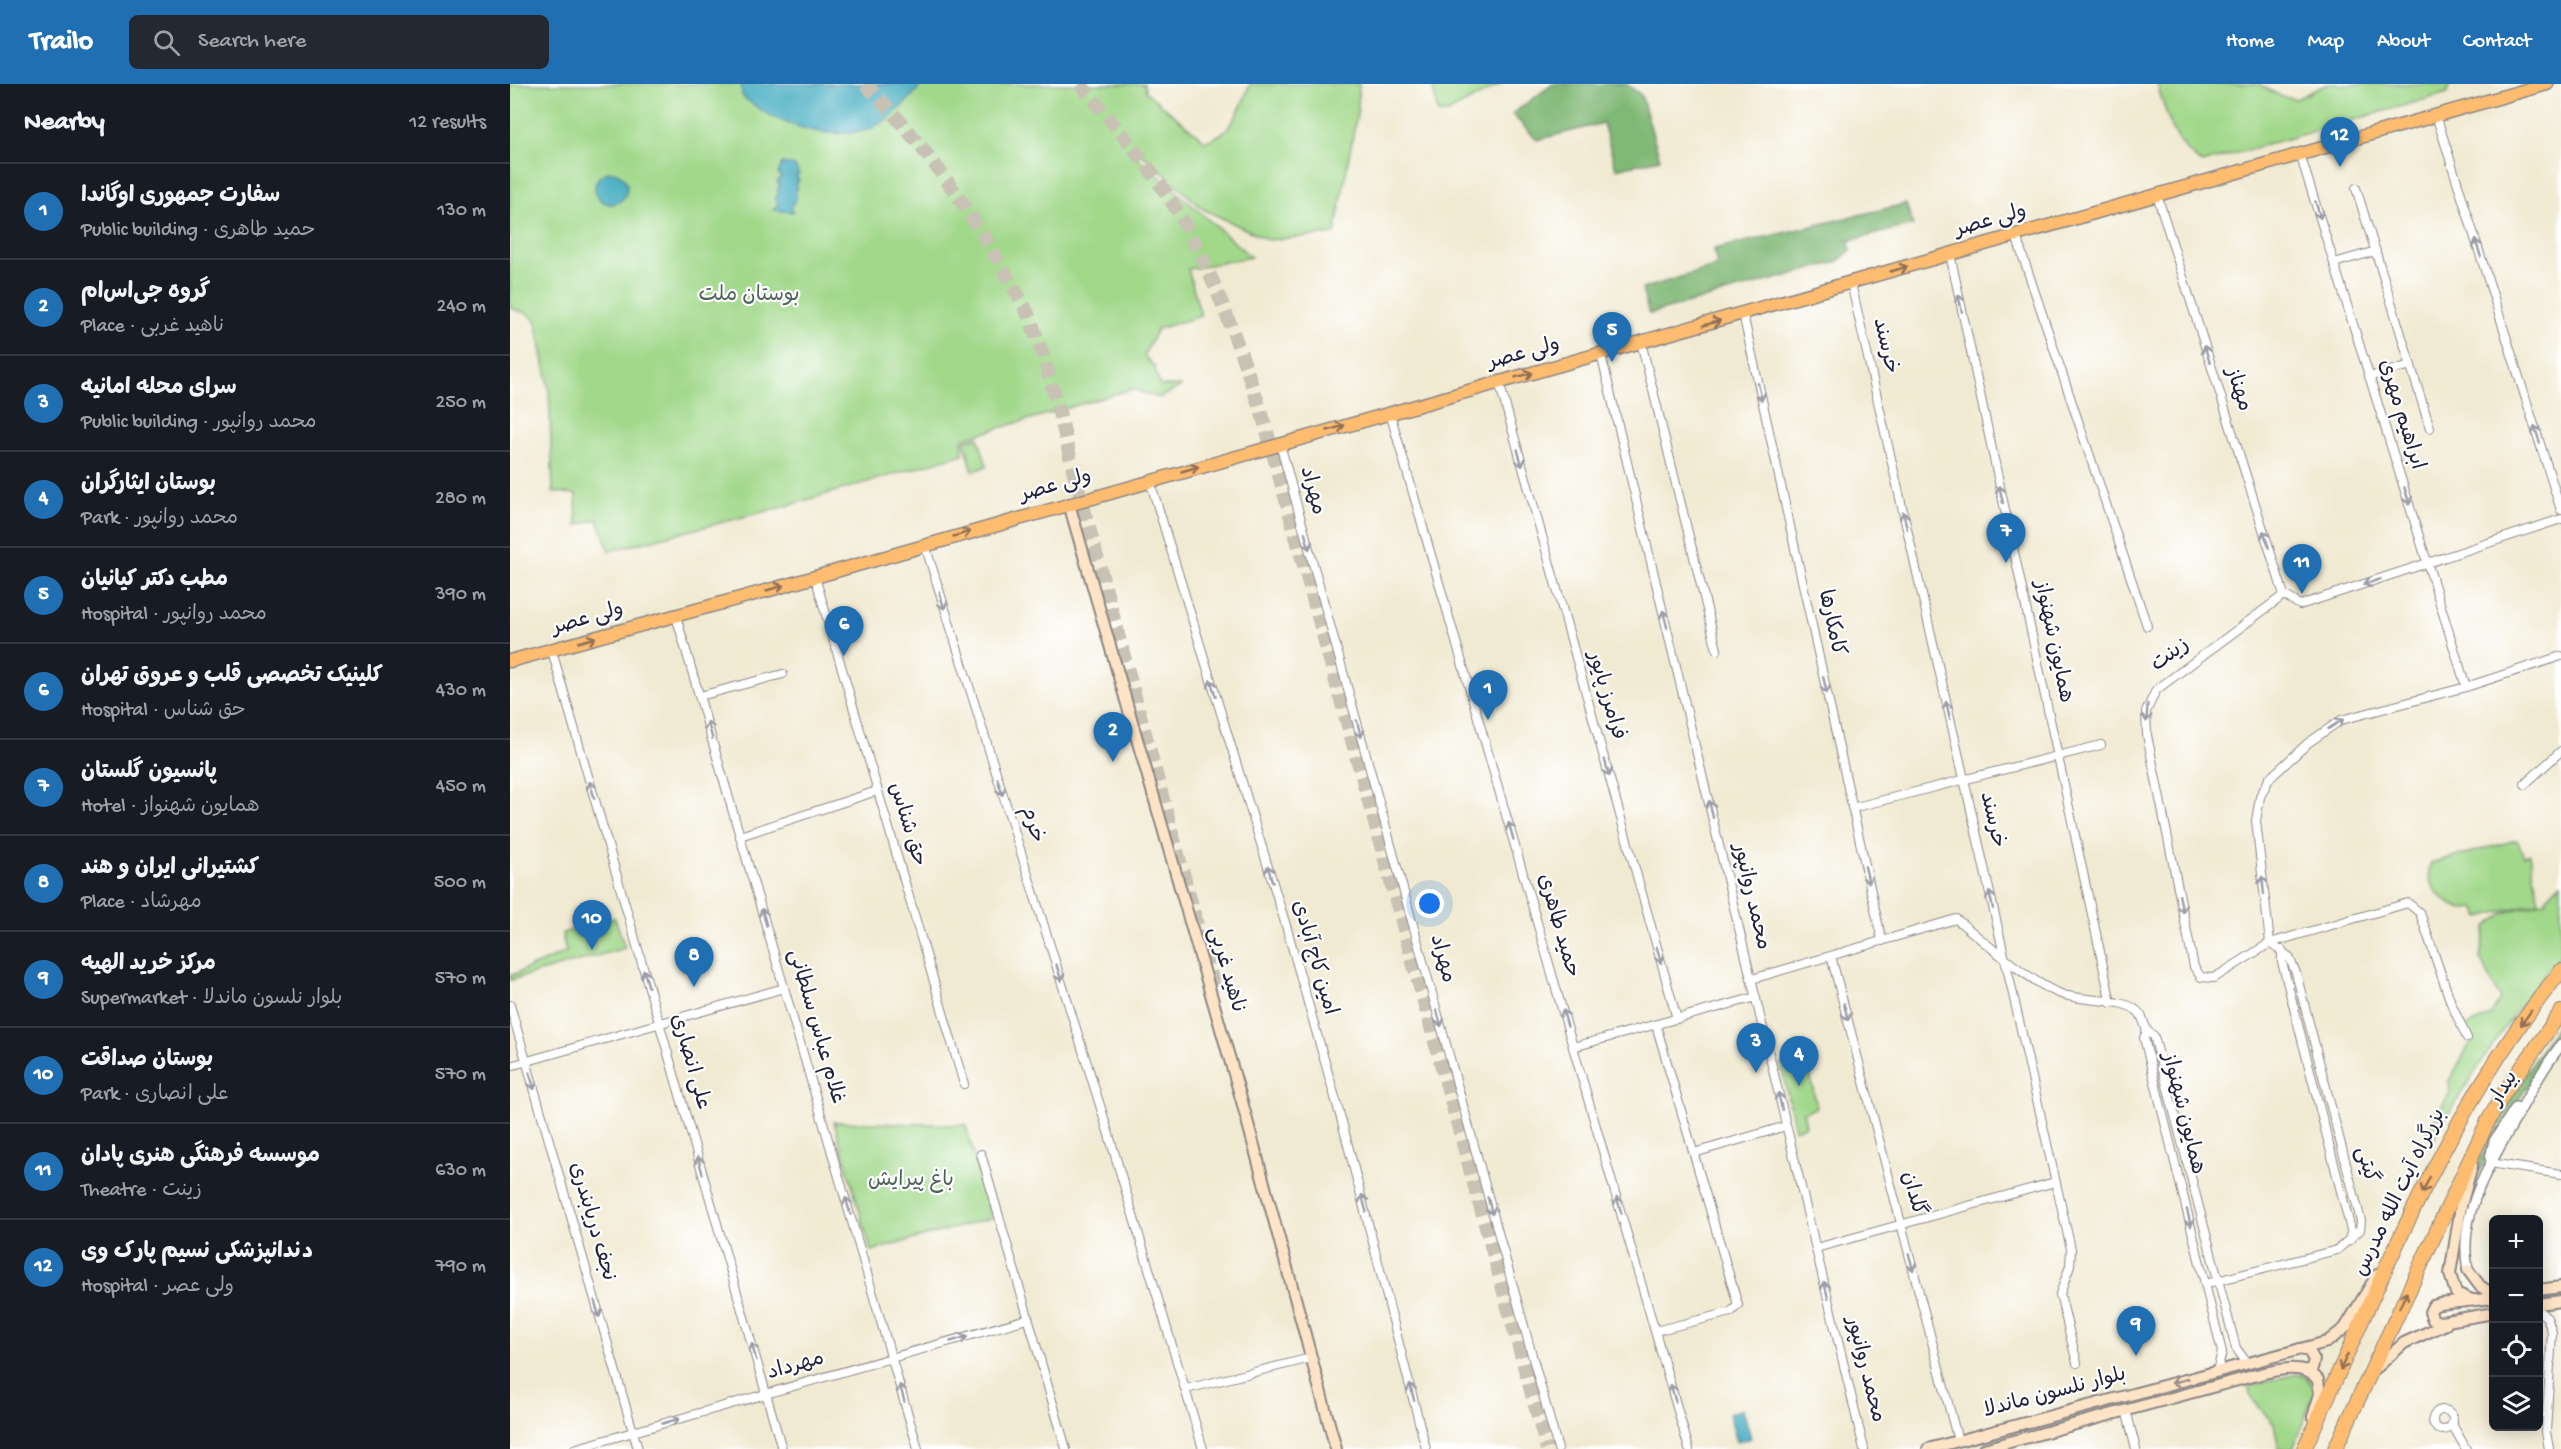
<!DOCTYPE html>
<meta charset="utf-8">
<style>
body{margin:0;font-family:"Gochi Hand","Playpen Sans Arabic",sans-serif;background:#242831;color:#f1f3f6}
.controls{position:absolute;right:18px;bottom:18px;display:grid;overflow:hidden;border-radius:9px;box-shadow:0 3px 15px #0003}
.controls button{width:54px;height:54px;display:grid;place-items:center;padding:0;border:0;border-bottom:2px solid #363941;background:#171b24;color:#f1f3f6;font:30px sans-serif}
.you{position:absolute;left:920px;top:820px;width:21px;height:21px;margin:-15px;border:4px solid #fff;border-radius:50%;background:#1a73e8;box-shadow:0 0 0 9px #1a73e833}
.badge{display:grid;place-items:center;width:39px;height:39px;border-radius:50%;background:#1f6fb2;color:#fff;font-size:20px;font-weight:700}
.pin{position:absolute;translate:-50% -50px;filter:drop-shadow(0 2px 3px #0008)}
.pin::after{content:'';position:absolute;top:32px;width:21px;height:18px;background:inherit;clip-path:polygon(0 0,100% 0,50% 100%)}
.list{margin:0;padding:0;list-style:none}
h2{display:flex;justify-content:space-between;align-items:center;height:78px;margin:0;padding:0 24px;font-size:26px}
h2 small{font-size:20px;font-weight:400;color:#9ea1a6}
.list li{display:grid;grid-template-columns:39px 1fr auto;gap:18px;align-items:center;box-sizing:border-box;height:96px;padding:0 24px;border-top:2px solid #363941}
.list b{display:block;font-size:22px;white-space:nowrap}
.list p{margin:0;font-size:20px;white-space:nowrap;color:#9ea1a6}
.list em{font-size:20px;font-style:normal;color:#9ea1a6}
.icon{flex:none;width:33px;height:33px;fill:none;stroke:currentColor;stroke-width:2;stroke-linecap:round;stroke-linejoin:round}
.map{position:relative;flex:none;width:2051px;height:1365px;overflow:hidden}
header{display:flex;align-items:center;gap:36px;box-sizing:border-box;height:84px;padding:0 30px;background:#1f6fb2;color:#fff}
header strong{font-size:28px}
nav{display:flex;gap:33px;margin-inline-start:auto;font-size:21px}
.search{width:420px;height:54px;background:#242831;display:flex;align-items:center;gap:15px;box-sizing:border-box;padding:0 21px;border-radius:9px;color:#9ea1a6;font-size:22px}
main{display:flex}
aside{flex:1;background:#171b24}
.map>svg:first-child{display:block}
.green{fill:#a1d88a;stroke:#627d62;stroke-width:1.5}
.forest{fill:#80b876;stroke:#516d58;stroke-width:1.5}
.water{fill:#40aabf;stroke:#31667d;stroke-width:1.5}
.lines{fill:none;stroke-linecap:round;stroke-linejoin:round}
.trunk-tunnel{stroke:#c8c2b4;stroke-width:14;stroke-dasharray:14 7;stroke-linecap:butt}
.minor-casing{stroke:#8a8686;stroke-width:10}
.tertiary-casing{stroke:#8a8686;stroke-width:12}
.secondary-casing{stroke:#8a8686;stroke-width:14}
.primary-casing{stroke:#8a8686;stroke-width:15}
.trunk-casing{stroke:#8a8686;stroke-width:16}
.minor{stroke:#fff;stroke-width:8}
.tertiary{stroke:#fff;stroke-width:9}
.secondary{stroke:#fee4c6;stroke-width:10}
.primary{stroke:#fdbc70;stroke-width:12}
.trunk{stroke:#fdbc70;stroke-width:14}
.oneway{stroke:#9c9ca7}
.oneway2{stroke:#906f56}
.oneway3{stroke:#9b8d87}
.labels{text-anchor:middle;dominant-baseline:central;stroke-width:4.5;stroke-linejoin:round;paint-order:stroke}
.street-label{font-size:21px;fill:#22223b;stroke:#fff}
.park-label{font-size:21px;fill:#4e6257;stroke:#fff}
</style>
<header>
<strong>Trailo</strong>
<div class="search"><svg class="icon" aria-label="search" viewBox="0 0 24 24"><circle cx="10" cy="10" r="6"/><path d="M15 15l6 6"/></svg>Search here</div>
<nav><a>Home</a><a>Map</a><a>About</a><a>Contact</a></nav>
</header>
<main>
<aside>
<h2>Nearby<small>12 results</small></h2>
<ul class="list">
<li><span class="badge">1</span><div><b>سفارت جمهوری اوگاندا</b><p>Public building · حمید طاهری</p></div><em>130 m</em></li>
<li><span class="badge">2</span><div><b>گروه جی‌اس‌ام</b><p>Place · ناهید غربی</p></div><em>240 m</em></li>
<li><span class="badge">3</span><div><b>سرای محله امانیه</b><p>Public building · محمد روانپور</p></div><em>250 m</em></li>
<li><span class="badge">4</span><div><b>بوستان ایثارگران</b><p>Park · محمد روانپور</p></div><em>280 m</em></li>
<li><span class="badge">5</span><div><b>مطب دکتر کیانیان</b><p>Hospital · محمد روانپور</p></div><em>390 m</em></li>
<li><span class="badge">6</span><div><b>کلینیک تخصصی قلب و عروق تهران</b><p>Hospital · حق شناس</p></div><em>430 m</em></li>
<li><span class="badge">7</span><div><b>پانسیون گلستان</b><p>Hotel · همایون شهنواز</p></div><em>450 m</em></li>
<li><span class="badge">8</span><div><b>کشتیرانی ایران و هند</b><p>Place · مهرشاد</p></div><em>500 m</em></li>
<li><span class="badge">9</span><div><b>مرکز خرید الهیه</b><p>Supermarket · بلوار نلسون ماندلا</p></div><em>570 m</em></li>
<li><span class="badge">10</span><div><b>بوستان صداقت</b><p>Park · علی انصاری</p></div><em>570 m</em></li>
<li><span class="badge">11</span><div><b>موسسه فرهنگی هنری پادان</b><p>Theatre · زینت</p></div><em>630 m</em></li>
<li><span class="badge">12</span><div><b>دندانپزشکی نسیم پارک وی</b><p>Hospital · ولی عصر</p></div><em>790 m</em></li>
</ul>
</aside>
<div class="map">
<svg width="2051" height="1365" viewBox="0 0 2051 1365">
<rect width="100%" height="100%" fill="#fff"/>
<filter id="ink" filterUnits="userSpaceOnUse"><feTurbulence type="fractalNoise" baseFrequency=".0167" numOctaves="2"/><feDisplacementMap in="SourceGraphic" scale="12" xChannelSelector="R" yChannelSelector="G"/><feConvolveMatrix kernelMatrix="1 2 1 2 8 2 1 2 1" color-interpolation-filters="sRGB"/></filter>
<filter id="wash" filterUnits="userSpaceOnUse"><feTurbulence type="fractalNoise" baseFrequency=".008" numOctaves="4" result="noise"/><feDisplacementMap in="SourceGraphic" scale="24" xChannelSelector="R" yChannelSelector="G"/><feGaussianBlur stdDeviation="1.35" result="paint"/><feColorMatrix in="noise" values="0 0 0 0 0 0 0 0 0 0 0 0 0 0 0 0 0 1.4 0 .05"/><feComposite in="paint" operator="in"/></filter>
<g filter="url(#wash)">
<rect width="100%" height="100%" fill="#f1ead2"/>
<!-- green -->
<g class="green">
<path d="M0,0H634L636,8L695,57C722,51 731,24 740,0H849L848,24L825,150L758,156L693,125L634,72L618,65L741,173L678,185L691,232L647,245L634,272L644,282L650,302H672L649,314L622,305L452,355L453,370L269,424L99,467L88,435L67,441L66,410L43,408L39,305L26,237L18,230L0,224Z"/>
<polygon points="922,0 990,0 938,29 928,29"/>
<path d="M1647,0H1749L1772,13L1786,15L1817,0H1939L1938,9L1692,79C1664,62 1656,29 1647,0Z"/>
<polygon points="468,353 477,382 463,387 454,357"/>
<path d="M2007,756L2014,772L2020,770L2029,818L1970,833L1965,824C1960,824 1953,826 1950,824C1931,818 1913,798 1921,779Z"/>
<path d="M2051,799V870C2002,928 1962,991 1923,1056L1915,1052L1940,1008L1939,997L1962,956L1955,943L1981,931L1990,915L1970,874L1976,843L1994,829L2036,817V814Z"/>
<polygon points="105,834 115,864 1,896 0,892 56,868 52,849"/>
<polygon points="1296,970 1307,1024 1293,1028 1296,1041 1285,1046 1271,980"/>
<polygon points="324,1038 456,1041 481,1134 361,1167"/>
<polygon points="1787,1290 1796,1292 1805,1307 1783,1365 1769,1365 1764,1340 1741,1314 1738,1302"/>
</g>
<!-- forest -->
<g class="forest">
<polygon points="1043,0 1116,0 1131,11 1150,75 1106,85 1093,39 1027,56 1002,30"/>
<polygon points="1396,120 1403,141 1338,157 1341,166 1327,178 1139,230 1132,205 1207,182 1204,165"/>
<path d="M2051,936V951L1994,1038L1962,1103L1958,1102C1983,1042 2014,988 2051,936Z"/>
</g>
<!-- water -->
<g class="water">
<path d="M231,0H412C397,19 373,45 347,48C306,54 262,38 232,12Z"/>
<polygon points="272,79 285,82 289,90 286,92 289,97 286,100 288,105 285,106 287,113 281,123 283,128 263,126 268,120 265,114 269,108 267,106 270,101 267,98 271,93 268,90"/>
<circle cx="101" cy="104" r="16"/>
<polygon points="1233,1325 1241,1354 1227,1358 1219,1330"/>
</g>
</g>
<g filter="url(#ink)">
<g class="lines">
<!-- trunk-tunnel -->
<g class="trunk-tunnel">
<path d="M355,0C410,55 456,119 494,187C502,203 514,219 520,235C539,284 551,335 563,385L705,906"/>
<path d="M570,0C604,40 646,89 672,135C707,197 730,266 753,333L1037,1365"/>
</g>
<!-- minor casing -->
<g class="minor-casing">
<g id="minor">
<polyline points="1926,31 2051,426"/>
<polyline points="1790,70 1956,603"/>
<polyline points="1846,104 1920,344"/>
<polyline points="1647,111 1774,511"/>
<polyline points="1506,152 1637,542"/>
<polyline points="1440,170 1601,919"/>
<polyline points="1824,179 1866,167"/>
<polyline points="1341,199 1561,1165 1560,1182 1550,1210 1567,1279"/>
<polyline points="1233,230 1372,857"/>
<polyline points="1131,258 1207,566"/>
<polyline points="1091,270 1354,1365"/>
<polyline points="1859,293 1901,281"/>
<polyline points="989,298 1167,935"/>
<polyline points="880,329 1179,1365"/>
<polyline points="770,360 1048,1365"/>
<polyline points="640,397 777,845 832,1038 916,1365"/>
<polyline points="415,461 593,1031 693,1365"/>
<polyline points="305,493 454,1000"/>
<polyline points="166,532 408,1365"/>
<polyline points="42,567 272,1365"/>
<polyline points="190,612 273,590"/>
<polyline points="2015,700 2051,667"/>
<polyline points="1342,724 1591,661"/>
<polyline points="230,752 367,707"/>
<polyline points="1760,859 1746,737 1750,713 1759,695 1798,659 1831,636 1956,603 2051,572"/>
<polyline points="1772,866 1772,878 1841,1146 1840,1156"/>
<polyline points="1321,872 1448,1357"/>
<path d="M1242,895L1446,835C1474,857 1519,898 1551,910C1571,918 1619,913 1630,930C1633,934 1635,942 1637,947"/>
<polyline points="0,921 128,1365"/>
<polyline points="1637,947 1634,954 1712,1268 1707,1287"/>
<polyline points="1637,947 1644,952 1726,1264 1737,1279"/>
<polyline points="1957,954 1941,919 1910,829 1898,819 1760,859 1704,894 1691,893 1684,883 1637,651 1636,628 1646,606 1774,511 1790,521 2051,435"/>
<polyline points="1063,963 1246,913"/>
<polyline points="0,982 274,904"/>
<polyline points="1184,1069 1276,1042"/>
<polyline points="471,1070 556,1365"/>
<polyline points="1980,1079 2051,1090"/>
<polyline points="1306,1164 1545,1098"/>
<polyline points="1695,1200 1827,1166 1850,1146 1851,1137 1786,889 1779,873 1760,859"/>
<polyline points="2028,1226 2037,1234 2042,1248 2036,1348 2039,1365"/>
<polyline points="1145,1247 1221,1228 1228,1221 1146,941"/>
<polyline points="676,1305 801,1274"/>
<circle cx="1933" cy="1336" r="10"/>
<polyline points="1616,1326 1626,1365"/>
<polyline points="1942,1340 1956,1365"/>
<polyline points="64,1365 517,1235"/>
</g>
</g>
<!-- tertiary casing -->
<g class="tertiary-casing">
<g id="tertiary">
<polyline points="1980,1074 1984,1057 2006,1023"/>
<path d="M1958,1186C1947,1130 1979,1082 2005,1036C2019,1010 2033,984 2051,961"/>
</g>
</g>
<!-- secondary casing -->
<g class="secondary-casing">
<g id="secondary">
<polyline points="559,420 731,1014 826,1365"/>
<polyline points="1958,1186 1970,1202 1984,1211"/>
<polyline points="2028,1206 2051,1203"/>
<polyline points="1984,1214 1930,1220 1923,1222 1920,1228 1923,1236 1931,1238 1984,1229"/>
<polyline points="1962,1216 1946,1209 1940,1190 1951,1122 1962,1081"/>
<polyline points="2028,1220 2051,1217"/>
<polyline points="1790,1265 1799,1267 1804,1276 1802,1284 1795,1287"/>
<polyline points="1866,1284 1894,1259 1936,1240"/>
<polyline points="1418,1365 1817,1258 1835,1244 1867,1191"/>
<path d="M1474,1365L1739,1293C1759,1288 1793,1276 1808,1296L1810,1310L1803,1333"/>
</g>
</g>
<!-- primary casing -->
<g class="primary-casing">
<polyline id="primary" points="0,577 263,505 2037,0"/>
</g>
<!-- trunk casing -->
<g class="trunk-casing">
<g id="trunk">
<path d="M1794,1365C1870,1201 1935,1028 2051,887"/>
<polyline points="1825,1365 1977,1039 1994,1009 2051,928"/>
</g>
</g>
<!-- minor -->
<use href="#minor" class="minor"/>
<!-- tertiary -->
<use href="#tertiary" class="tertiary"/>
<!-- secondary -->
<use href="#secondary" class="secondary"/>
<!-- primary -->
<use href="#primary" class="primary"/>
<!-- trunk -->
<use href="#trunk" class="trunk"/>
</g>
<!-- one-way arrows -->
<defs><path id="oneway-shaft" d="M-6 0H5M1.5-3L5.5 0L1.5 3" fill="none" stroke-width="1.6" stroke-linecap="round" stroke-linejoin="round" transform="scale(1.5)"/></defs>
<g class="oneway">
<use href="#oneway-shaft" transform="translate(1808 126) rotate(73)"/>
<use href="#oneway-shaft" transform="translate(1968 164) rotate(-108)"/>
<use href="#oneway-shaft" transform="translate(1450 219) rotate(-102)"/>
<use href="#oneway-shaft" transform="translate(1697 270) rotate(-108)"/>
<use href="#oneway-shaft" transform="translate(1250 308) rotate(78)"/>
<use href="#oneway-shaft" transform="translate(2027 350) rotate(-108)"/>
<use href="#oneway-shaft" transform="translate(1010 374) rotate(74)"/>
<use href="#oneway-shaft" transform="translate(1491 410) rotate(-102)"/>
<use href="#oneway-shaft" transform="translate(1897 412) rotate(73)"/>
<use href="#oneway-shaft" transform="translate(1395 436) rotate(-103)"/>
<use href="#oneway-shaft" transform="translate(1756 455) rotate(-108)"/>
<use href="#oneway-shaft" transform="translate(797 457) rotate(75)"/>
<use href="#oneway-shaft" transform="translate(1862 498) rotate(162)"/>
<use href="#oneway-shaft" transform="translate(432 517) rotate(73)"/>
<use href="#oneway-shaft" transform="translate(1155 535) rotate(-104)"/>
<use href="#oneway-shaft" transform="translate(1315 601) rotate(78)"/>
<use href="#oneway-shaft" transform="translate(703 604) rotate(-107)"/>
<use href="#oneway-shaft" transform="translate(1438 626) rotate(-103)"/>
<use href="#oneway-shaft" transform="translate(1637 629) rotate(94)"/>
<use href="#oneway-shaft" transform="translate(1826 640) rotate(-32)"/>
<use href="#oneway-shaft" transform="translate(849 645) rotate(75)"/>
<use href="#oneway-shaft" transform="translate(200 646) rotate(-106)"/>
<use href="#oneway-shaft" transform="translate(1097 684) rotate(74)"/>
<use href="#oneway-shaft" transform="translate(490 703) rotate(73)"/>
<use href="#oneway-shaft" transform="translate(82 706) rotate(-106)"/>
<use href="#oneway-shaft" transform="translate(1201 725) rotate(-103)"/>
<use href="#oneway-shaft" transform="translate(1001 747) rotate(-106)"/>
<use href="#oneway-shaft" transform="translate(760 790) rotate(-107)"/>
<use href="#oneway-shaft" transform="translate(1357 791) rotate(77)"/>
<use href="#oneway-shaft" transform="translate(1753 801) rotate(-96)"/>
<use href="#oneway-shaft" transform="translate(1481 816) rotate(-103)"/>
<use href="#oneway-shaft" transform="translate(1671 820) rotate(79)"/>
<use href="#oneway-shaft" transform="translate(254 833) rotate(-106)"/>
<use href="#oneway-shaft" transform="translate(1149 871) rotate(74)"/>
<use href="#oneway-shaft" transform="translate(549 889) rotate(73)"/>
<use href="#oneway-shaft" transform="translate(136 894) rotate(-106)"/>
<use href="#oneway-shaft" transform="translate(1336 928) rotate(75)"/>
<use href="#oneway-shaft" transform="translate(929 934) rotate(75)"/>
<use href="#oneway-shaft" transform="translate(1055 934) rotate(-106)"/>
<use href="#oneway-shaft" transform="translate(22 997) rotate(74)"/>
<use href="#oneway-shaft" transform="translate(1270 1017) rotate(-103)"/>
<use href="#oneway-shaft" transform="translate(190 1081) rotate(-106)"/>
<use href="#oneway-shaft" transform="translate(854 1119) rotate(-105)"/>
<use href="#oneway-shaft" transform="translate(1109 1121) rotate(-106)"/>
<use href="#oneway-shaft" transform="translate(338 1122) rotate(-106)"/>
<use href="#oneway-shaft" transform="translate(980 1122) rotate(75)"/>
<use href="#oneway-shaft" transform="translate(1679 1134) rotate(76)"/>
<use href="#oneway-shaft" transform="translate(1401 1178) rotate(75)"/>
<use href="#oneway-shaft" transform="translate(1316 1206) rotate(-104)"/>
<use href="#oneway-shaft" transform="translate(87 1225) rotate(74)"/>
<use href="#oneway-shaft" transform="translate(449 1255) rotate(-16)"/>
<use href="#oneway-shaft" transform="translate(244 1268) rotate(-106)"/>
<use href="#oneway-shaft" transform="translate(902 1308) rotate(-104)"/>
<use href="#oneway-shaft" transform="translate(392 1309) rotate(-106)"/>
<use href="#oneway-shaft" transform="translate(1163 1309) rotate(-106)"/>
<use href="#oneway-shaft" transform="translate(161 1337) rotate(-16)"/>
</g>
<g class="oneway2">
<use href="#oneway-shaft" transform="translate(1389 185) rotate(-16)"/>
<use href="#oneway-shaft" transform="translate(1202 239) rotate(-16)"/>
<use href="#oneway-shaft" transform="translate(1014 291) rotate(-15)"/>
<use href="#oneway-shaft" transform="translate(826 344) rotate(-16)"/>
<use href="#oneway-shaft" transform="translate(680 385) rotate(-16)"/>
<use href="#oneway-shaft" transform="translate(452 450) rotate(-16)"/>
<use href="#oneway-shaft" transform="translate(265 504) rotate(-16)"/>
<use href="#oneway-shaft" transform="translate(77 556) rotate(-16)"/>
<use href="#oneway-shaft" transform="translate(2016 934) rotate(125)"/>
<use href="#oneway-shaft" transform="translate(1916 1101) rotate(115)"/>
<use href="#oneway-shaft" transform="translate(1893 1216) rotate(-65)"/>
<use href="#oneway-shaft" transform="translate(1834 1278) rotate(115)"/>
</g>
<use class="oneway3" href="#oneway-shaft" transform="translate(1670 1297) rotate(165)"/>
</g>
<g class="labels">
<!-- street labels -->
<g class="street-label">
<text transform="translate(1481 138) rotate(-16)">ولی عصر</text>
<text transform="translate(1374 262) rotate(77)">خرسند</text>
<text transform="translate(1014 271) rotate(-15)">ولی عصر</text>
<text transform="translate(1727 306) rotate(72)">مهناز</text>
<text transform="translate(1890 331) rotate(73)">ابراهیم مهری</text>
<text transform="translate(546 403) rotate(-16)">ولی عصر</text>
<text transform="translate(801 407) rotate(75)">مهراد</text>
<text transform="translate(78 536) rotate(-16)">ولی عصر</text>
<text transform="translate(1320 539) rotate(78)">کامکارها</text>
<text transform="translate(1542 558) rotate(78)">همایون شهنواز</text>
<text transform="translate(1661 572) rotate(-37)">زینت</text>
<text transform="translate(1095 612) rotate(74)">فرامرز پایور</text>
<text transform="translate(1481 736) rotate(77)">خرسند</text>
<text transform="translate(396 741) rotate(73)">حق شناس</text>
<text transform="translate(521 741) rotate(73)">خرم</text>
<text transform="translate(1240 813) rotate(77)">محمد روانپور</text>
<text transform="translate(1047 842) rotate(74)">حمید طاهری</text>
<text transform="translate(803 874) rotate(74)">امین کاج آبادی</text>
<text transform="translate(931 875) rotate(75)">مهراد</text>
<text transform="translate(715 886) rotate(74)">ناهید غربی</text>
<text transform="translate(305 943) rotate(74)">غلام عباس سلطانی</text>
<text transform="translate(179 978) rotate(74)">علی انصاری</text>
<text transform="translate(1995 1005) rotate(-58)">بیدار</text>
<text transform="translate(1672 1030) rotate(76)">همایون شهنواز</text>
<text transform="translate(1855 1081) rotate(75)">گیتی</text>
<text transform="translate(1891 1109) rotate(-64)">بزرگراه آیت الله مدرس</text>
<text transform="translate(1402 1110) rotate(75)">گلدان</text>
<text transform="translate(81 1138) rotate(74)">نجف دریابندری</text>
<text transform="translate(286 1283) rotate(-16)">مهرداد</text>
<text transform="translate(1354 1286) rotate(76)">محمد روانپور</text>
<text transform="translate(1545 1310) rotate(-15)">بلوار نلسون ماندلا</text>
</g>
<!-- park labels -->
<g class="park-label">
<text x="239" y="212">بوستان ملت</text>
<text x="401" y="1097">باغ پیرایش</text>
</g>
</g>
</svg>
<div class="controls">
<button>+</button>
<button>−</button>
<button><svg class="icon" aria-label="locate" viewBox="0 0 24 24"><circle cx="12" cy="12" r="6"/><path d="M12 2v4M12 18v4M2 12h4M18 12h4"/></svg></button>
<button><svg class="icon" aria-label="layers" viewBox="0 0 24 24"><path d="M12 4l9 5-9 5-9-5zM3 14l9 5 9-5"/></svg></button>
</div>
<div class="you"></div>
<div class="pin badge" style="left:978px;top:636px">1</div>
<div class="pin badge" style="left:603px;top:678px">2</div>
<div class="pin badge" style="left:1246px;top:989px">3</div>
<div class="pin badge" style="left:1289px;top:1002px">4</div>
<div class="pin badge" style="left:1102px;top:278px">5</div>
<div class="pin badge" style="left:334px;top:572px">6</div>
<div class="pin badge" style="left:1496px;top:479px">7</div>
<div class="pin badge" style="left:184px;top:903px">8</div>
<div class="pin badge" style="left:1626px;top:1272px">9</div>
<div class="pin badge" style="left:82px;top:866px">10</div>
<div class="pin badge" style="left:1792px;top:510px">11</div>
<div class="pin badge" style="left:1830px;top:83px">12</div>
</div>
</main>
